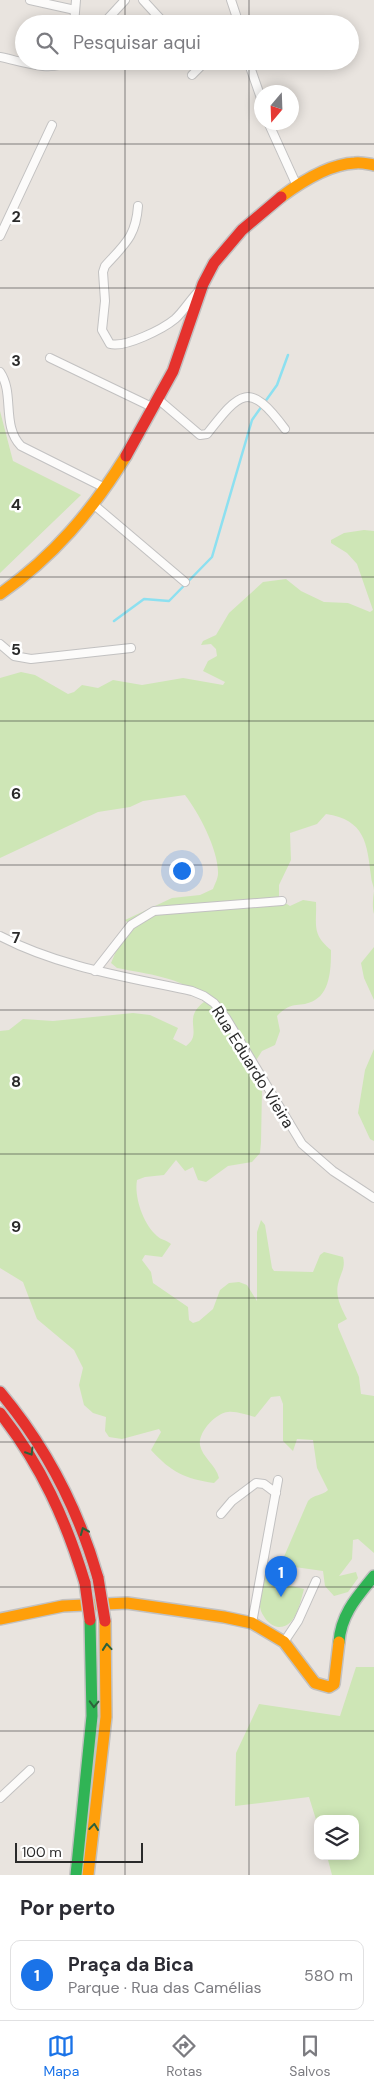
<!DOCTYPE html>
<html lang="pt">
<meta charset="utf-8">
<style>
body{margin:0;font-family:"DM Sans",sans-serif;background:#f2f2f3;color:#2b2b33}
.controls{position:absolute;right:15px;bottom:15px;display:grid;overflow:hidden;border-radius:10px;box-shadow:0 2px 12px #0003}
.controls button{width:45px;height:45px;display:grid;place-items:center;padding:0;border:0;border-bottom:1px solid #e1e1e2;background:#fff;color:#2b2b33;font:25px sans-serif}
.compass{position:absolute;left:254px;top:85px;width:45px;height:45px;border-radius:50%;background:#fff;box-shadow:0 2px 12px #0003;rotate:199deg}
.scale{position:absolute;left:15px;bottom:12px;width:128px;box-sizing:border-box;padding-left:5px;border:2px solid #2a2a2a;border-top:0;font-size:14px;line-height:18px;white-space:nowrap;color:#2a2a2a;-webkit-text-stroke:4px #fff;paint-order:stroke}
.you{position:absolute;left:181px;top:870px;width:18px;height:18px;margin:-12px;border:4px solid #fff;border-radius:50%;background:#1a73e8;box-shadow:0 0 0 8px #1a73e833}
.badge{display:grid;place-items:center;width:32px;height:32px;border-radius:50%;background:#1a73e8;color:#fff;font-size:16px;font-weight:700}
.pin{position:absolute;translate:-50% -41px;filter:drop-shadow(0 1px 2px #0008)}
.pin::after{content:'';position:absolute;top:26px;width:18px;height:15px;background:inherit;clip-path:polygon(0 0,100% 0,50% 100%)}
.list{margin:0;padding:0;list-style:none}
h2{display:flex;justify-content:space-between;align-items:center;height:65px;margin:0;padding:0 20px;font-size:21px}
h2 small{font-size:16px;font-weight:400;color:#7c7c81}
.list li{display:grid;grid-template-columns:32px 1fr auto;gap:15px;align-items:center;box-sizing:border-box;height:70px;margin:0 10px 10px;padding:0 10px;border:1px solid #e1e1e2;border-radius:10px}
.list b{display:block;font-size:19px;white-space:nowrap}
.list p{margin:0;font-size:16px;white-space:nowrap;color:#7c7c81}
.list em{font-size:16px;font-style:normal;color:#7c7c81}
.icon{flex:none;width:28px;height:28px;fill:none;stroke:currentColor;stroke-width:2;stroke-linecap:round;stroke-linejoin:round}
.map{position:relative;flex:none;width:374px;height:1875px;overflow:hidden}
.search{position:absolute;background:#fff;box-shadow:0 2px 12px #0003;left:15px;right:15px;top:15px;height:55px;display:flex;align-items:center;gap:12px;box-sizing:border-box;padding:0 18px;border-radius:28px;color:#7c7c81;font-size:19px}
.sheet{height:145px;background:#fff}
nav{display:flex;justify-content:space-around;align-items:center;box-sizing:border-box;height:70px;border-top:1px solid #e1e1e2;background:#fff;font-size:14px;color:#7c7c81}
nav a{display:grid;justify-items:center;gap:2px}
nav .on{color:#1a73e8}
.map>svg:first-child{display:block}
.green{fill:#cee6b6}
.lines{fill:none;stroke-linecap:round;stroke-linejoin:round}
.stream{stroke:#8de0f0;stroke-width:2.5}
.street-casing{stroke:#c2c1c1;stroke-width:10}
.fast-casing{stroke:#c2c1c1;stroke-width:14}
.slow-casing{stroke:#c2c1c1;stroke-width:14}
.jam-casing{stroke:#c2c1c1;stroke-width:14}
.street{stroke:#fcfbfa;stroke-width:8}
.fast{stroke:#30b455;stroke-width:11}
.slow{stroke:#ff9f0a;stroke-width:11}
.jam{stroke:#e5322d;stroke-width:11}
.jam-bridge-casing{stroke:#c4c3c1;stroke-width:14;stroke-linecap:butt}
.jam-bridge{stroke:#e5322d;stroke-width:11}
.oneway{stroke:#2c613b}
.grid{fill:none;stroke:#2a2a2a;stroke-width:1;stroke-opacity:0.55}
.labels{text-anchor:middle;dominant-baseline:central;stroke-width:5;stroke-linejoin:round;paint-order:stroke}
.street-label{font-size:16px;fill:#2a2a2a;stroke:#fff}
.grid-label{font-size:16px;text-anchor:middle;font-weight:bold;fill:#2a2a2a;stroke:#fff;stroke-width:5;stroke-linejoin:round;paint-order:stroke}
</style>
<div class="map">
<svg width="374" height="1875" viewBox="0 0 374 1875">
<rect width="100%" height="100%" fill="#e9e4df"/>
<!-- green -->
<g class="green">
<polygon points="0,411 13,461 81,495 0,573"/>
<path d="M364,530L374,531V914C372,906 373,900 374,891C374,886 371,881 371,876C367,843 365,820 326,814L317,824L290,833L291,860L279,885V899L290,906L303,900L316,902C317,925 311,933 331,950C331,965 331,991 315,1000C300,1009 293,999 277,1016L280,1031L275,1045L262,1051L255,1062L256,1076L262,1089L261,1142L260,1153L252,1162L228,1166L206,1182L198,1180L193,1167L185,1171L176,1160L164,1175L145,1177L137,1180C134,1197 143,1224 157,1236C161,1240 167,1240 171,1244L162,1257L145,1255L142,1260L151,1272L153,1283L188,1307L189,1320L193,1323L199,1321L213,1309L220,1290L229,1283L239,1282L247,1285L257,1301V1232L261,1220L265,1225L272,1268L274,1271L313,1272L320,1255L324,1252L343,1257C346,1268 340,1274 338,1284C335,1297 342,1309 347,1319L338,1324V1327L359,1377L361,1394L374,1396V1553L358,1539L353,1540L352,1559L339,1576L356,1572L358,1578L348,1592L334,1596L325,1586L323,1571L295,1567L283,1559L308,1501C314,1494 322,1496 328,1490L317,1468L313,1440L297,1439L293,1451L283,1441V1404L280,1396L271,1397L255,1417C247,1415 236,1411 228,1412C216,1413 198,1432 200,1445C202,1457 216,1465 219,1478L214,1483C185,1479 171,1472 151,1450L161,1432L159,1429L122,1439L109,1437L105,1431L106,1417L93,1413L84,1405L79,1385L83,1368L74,1350L37,1319L23,1282L0,1268V1031L9,1030L23,1019L53,1021L133,1013L150,1015L178,1028L173,1039L186,1046C204,1033 181,1019 204,1002L205,998C181,977 147,974 117,968L111,963L128,923L125,920L172,898L200,895L213,889C215,884 218,878 218,874C219,851 199,813 185,795L143,801L130,807L98,812L0,858V678L21,672L35,675L68,694L74,692L82,685L98,688L113,680L142,685L183,678L223,685L225,682L203,671L208,661L217,656L216,649L211,644L201,645L203,641L216,635L229,613L263,582L286,579L301,591L324,602L348,603L370,612L373,610L357,564L347,553L331,543V540L344,533Z"/>
<polygon points="374,947 374,1000 364,978 361,963"/>
<polygon points="374,1049 374,1141 370,1139 358,1113 365,1070"/>
<path d="M264,1569L282,1573L279,1583L304,1589C300,1603 296,1628 278,1627C270,1626 264,1618 261,1611C257,1599 262,1582 264,1569Z"/>
<polygon points="356,1667 374,1667 374,1875 332,1875 327,1856 355,1856 355,1819 318,1819 318,1826 309,1797 235,1806 236,1753 259,1704 340,1716"/>
</g>
<g class="lines">
<!-- stream -->
<polyline class="stream" points="114,621 144,599 169,601 212,557 252,420 277,385 288,355"/>
<!-- street casing -->
<g class="street-casing">
<g id="street">
<polyline points="30,0 75,10"/>
<polyline points="143,0 165,24"/>
<polyline points="231,0 239,24"/>
<polyline points="74,24 76,0"/>
<polyline points="103,24 125,0"/>
<path d="M0,57C21,61 49,73 69,61"/>
<polyline points="248,61 262,101"/>
<polyline points="192,75 206,61"/>
<polyline points="268,122 297,186"/>
<path d="M138,206C136,236 125,244 105,266L103,272L105,301L102,330L110,344C125,348 163,329 175,319C183,312 190,300 198,292"/>
<polyline points="0,236 52,125"/>
<polyline points="50,358 154,408"/>
<path d="M0,372C15,394 1,425 21,446L105,488"/>
<path d="M159,400L200,435L207,434C240,392 249,380 285,429"/>
<polyline points="93,504 185,582"/>
<polyline points="0,644 14,656 31,659 131,648"/>
<path d="M0,936C59,967 127,977 192,991L204,996L214,1003L226,1018L302,1144L333,1171L374,1198"/>
<polyline points="95,971 131,925 154,911 282,901"/>
<polyline points="221,1514 232,1501 256,1483 264,1484 276,1493"/>
<polyline points="252,1623 278,1480"/>
<polyline points="284,1642 298,1621 316,1581"/>
<polyline points="0,1798 30,1770"/>
</g>
</g>
<!-- fast casing -->
<g class="fast-casing">
<g id="fast">
<path d="M339,1642C341,1614 357,1597 374,1576"/>
<polyline points="76,1875 92,1716 90,1620"/>
</g>
</g>
<!-- slow casing -->
<g class="slow-casing">
<g id="slow">
<path d="M281,197C301,182 329,164 355,163C361,162 368,164 374,165"/>
<path d="M0,594C53,557 92,511 126,456"/>
<polyline points="0,1619 63,1606 127,1603 224,1617 252,1623 284,1642 315,1683 329,1687 334,1684 339,1642"/>
<polyline points="88,1875 106,1717 105,1621"/>
</g>
</g>
<!-- jam casing -->
<g class="jam-casing">
<g id="jam">
<polyline points="126,456 173,371 203,284 214,263 242,230 281,197"/>
<path d="M0,1392C47,1448 78,1508 98,1578"/>
<path d="M0,1413C41,1465 66,1520 85,1583"/>
</g>
</g>
<!-- street -->
<use href="#street" class="street"/>
<!-- fast -->
<use href="#fast" class="fast"/>
<!-- slow -->
<use href="#slow" class="slow"/>
<!-- jam -->
<use href="#jam" class="jam"/>
<!-- jam-bridge casing -->
<g class="jam-bridge-casing">
<g id="jam-bridge">
<polyline points="98,1578 105,1621"/>
<polyline points="85,1583 90,1620"/>
</g>
</g>
<!-- jam-bridge -->
<use href="#jam-bridge" class="jam-bridge"/>
</g>
<!-- one-way arrows -->
<defs><path id="oneway-chevron" d="M-2-3.5L2.5 0L-2 3.5" fill="none" stroke-width="1.6" stroke-linecap="round" stroke-linejoin="round" transform="scale(1.25)"/></defs>
<g class="oneway">
<use href="#oneway-chevron" transform="translate(30 1452) rotate(58)"/>
<use href="#oneway-chevron" transform="translate(84 1531) rotate(-112)"/>
<use href="#oneway-chevron" transform="translate(107 1647) rotate(-95)"/>
<use href="#oneway-chevron" transform="translate(94 1704) rotate(92)"/>
<use href="#oneway-chevron" transform="translate(94 1827) rotate(-83)"/>
</g>
<!-- grid -->
<path class="grid" d="M125,0V24M249,0V24M125,61V1875M249,61V1875M0,144H374M0,288H374M0,433H374M0,577H374M0,721H374M0,865H374M0,1010H374M0,1154H374M0,1298H374M0,1442H374M0,1587H374M0,1731H374"/>
<g class="labels">
<!-- street labels -->
<g class="street-label">
<text transform="translate(253 1067) rotate(58)">Rua Eduardo Vieira</text>
</g>
</g>
<g class="grid-label">
<text x="16" y="222">2</text>
<text x="16" y="366">3</text>
<text x="16" y="510">4</text>
<text x="16" y="655">5</text>
<text x="16" y="799">6</text>
<text x="16" y="943">7</text>
<text x="16" y="1087">8</text>
<text x="16" y="1232">9</text>
</g>
</svg>
<div class="controls">
<button><svg class="icon" aria-label="layers" viewBox="0 0 24 24"><path d="M12 4l9 5-9 5-9-5zM3 14l9 5 9-5"/></svg></button>
</div>
<svg class="compass" viewBox="-18 -18 36 36"><path d="M0-13l5 13h-10z" fill="#e53935"/><path d="M0 13l5-13h-10z" fill="#7c7c81"/></svg>
<div class="scale">100 m</div>
<div class="you"></div>
<div class="pin badge" style="left:281px;top:1597px">1</div>
<div class="search"><svg class="icon" aria-label="search" viewBox="0 0 24 24"><circle cx="10" cy="10" r="6"/><path d="M15 15l6 6"/></svg>Pesquisar aqui</div>
</div>
<section class="sheet">
<h2>Por perto<small></small></h2>
<ul class="list">
<li><span class="badge">1</span><div><b>Praça da Bica</b><p>Parque · Rua das Camélias</p></div><em>580 m</em></li>
</ul>
</section>
<nav>
<a class="on"><svg class="icon" aria-label="map" viewBox="0 0 24 24"><path d="M3 6l6-2 6 2 6-2v14l-6 2-6-2-6 2zM9 4v14M15 6v14"/></svg>Mapa</a>
<a><svg class="icon" aria-label="directions" viewBox="0 0 24 24"><path d="M12 3l9 9-9 9-9-9zM9 14v-3h6M13 9l2 2-2 2"/></svg>Rotas</a>
<a><svg class="icon" aria-label="saved" viewBox="0 0 24 24"><path d="M7 4h10v16l-5-4-5 4z"/></svg>Salvos</a>
</nav>
